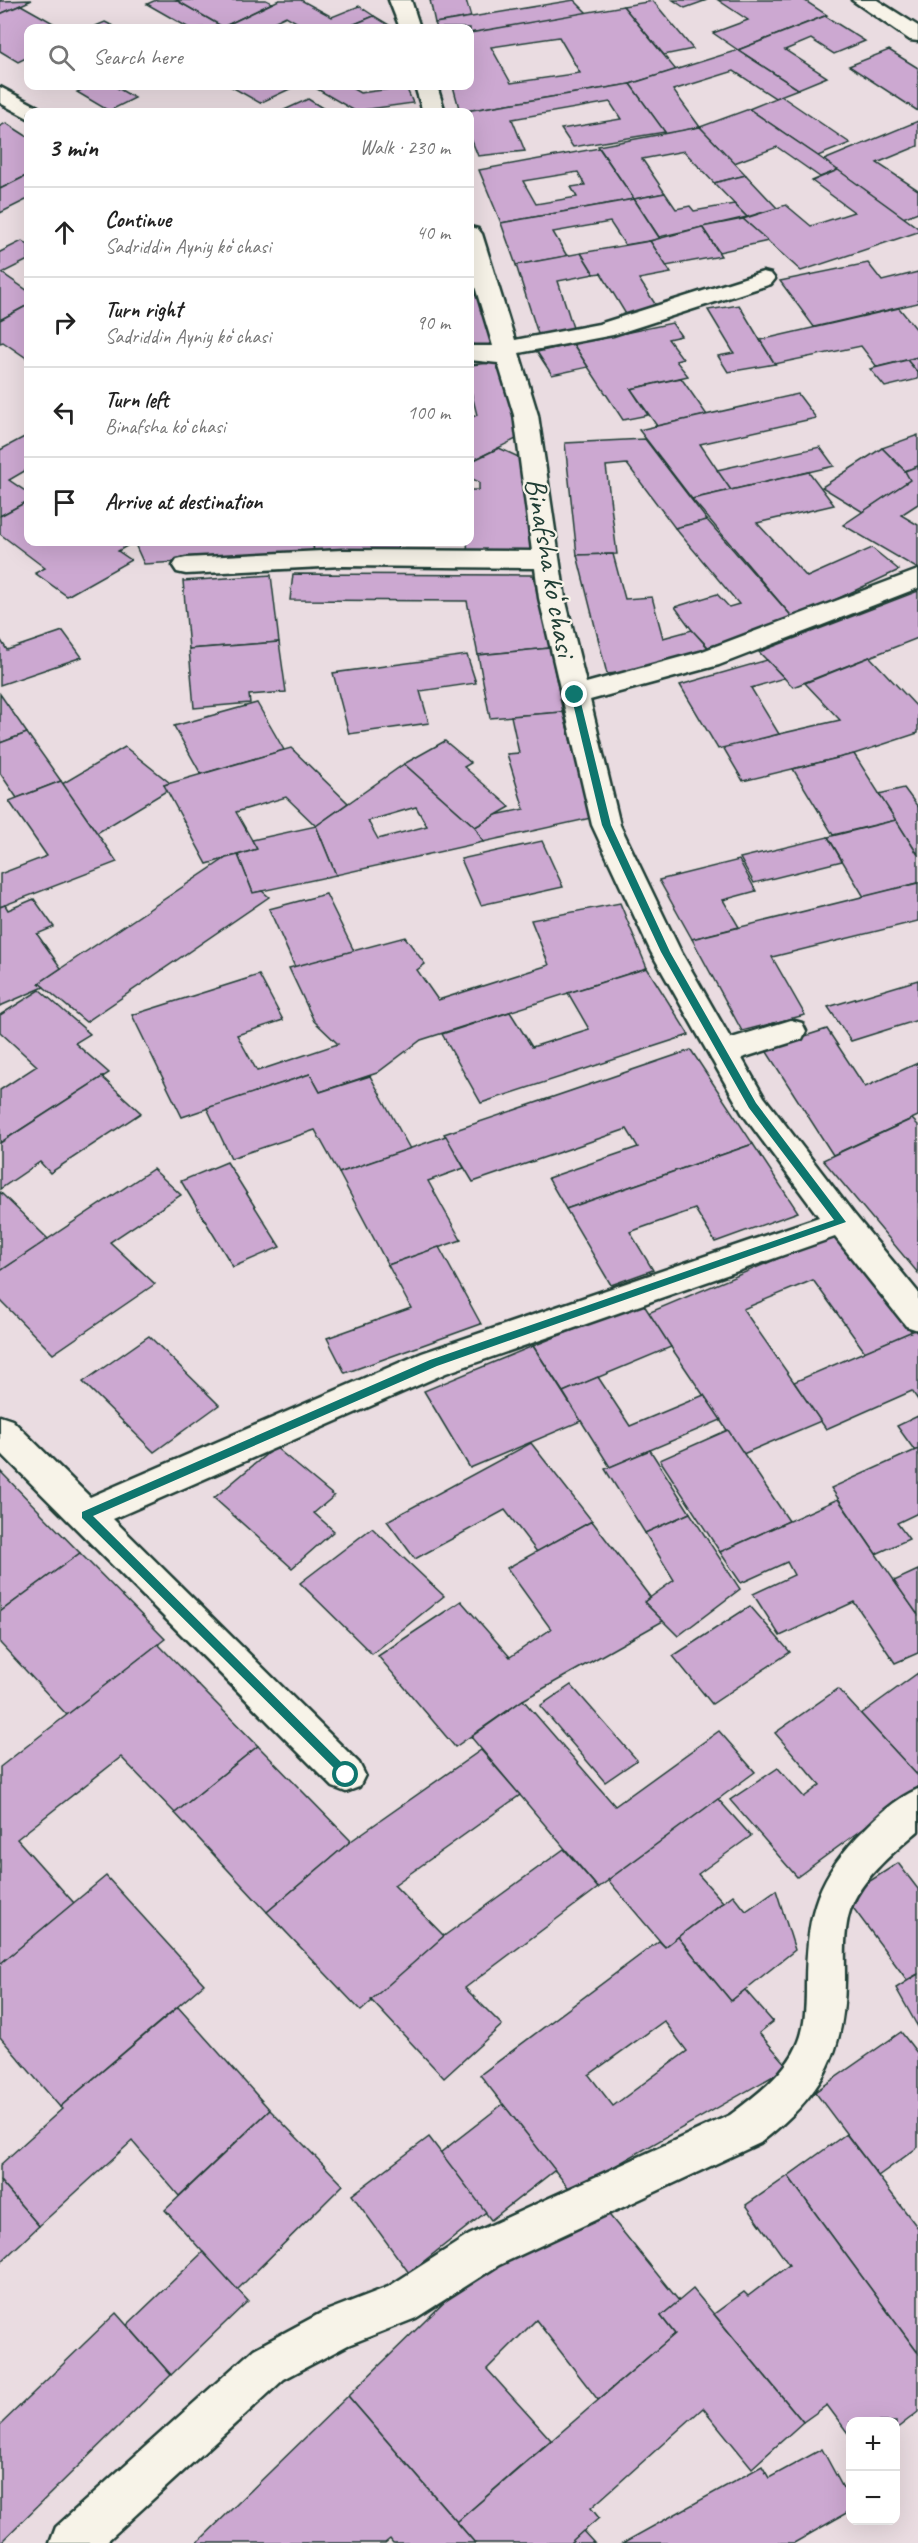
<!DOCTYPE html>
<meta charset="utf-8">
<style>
body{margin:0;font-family:Caveat,sans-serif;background:#f2f2f2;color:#222}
.controls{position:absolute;right:18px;bottom:18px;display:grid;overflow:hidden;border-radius:12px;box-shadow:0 6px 24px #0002}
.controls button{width:54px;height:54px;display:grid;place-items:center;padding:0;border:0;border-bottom:2px solid #e0e0e0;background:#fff;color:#222;font:30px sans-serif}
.stop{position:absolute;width:18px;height:18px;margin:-14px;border:4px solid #0f766e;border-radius:50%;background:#fff}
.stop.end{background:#0f766e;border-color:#fff;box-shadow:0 2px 6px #0008}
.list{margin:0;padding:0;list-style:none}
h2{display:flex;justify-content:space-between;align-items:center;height:78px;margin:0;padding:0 24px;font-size:26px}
h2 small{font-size:20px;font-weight:400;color:#767676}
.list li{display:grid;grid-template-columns:39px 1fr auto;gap:18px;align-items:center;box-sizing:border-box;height:90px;padding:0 24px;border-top:2px solid #e0e0e0}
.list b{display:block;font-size:22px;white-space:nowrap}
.list p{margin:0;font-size:20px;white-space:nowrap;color:#767676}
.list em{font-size:20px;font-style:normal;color:#767676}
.icon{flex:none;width:33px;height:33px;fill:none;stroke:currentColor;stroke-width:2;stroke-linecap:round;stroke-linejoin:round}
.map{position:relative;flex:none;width:918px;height:2543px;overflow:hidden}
.search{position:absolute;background:#fff;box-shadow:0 6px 24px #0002;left:24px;top:24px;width:450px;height:66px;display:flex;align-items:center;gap:15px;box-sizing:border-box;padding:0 21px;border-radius:12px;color:#767676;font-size:22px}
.panel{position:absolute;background:#fff;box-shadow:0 6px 24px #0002;left:24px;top:108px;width:450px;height:438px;border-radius:12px}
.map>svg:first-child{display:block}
.building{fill:#cca8d1;stroke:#1f3d34;stroke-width:1.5;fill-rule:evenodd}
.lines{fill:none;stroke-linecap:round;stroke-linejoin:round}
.service-casing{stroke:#1f3d34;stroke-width:5}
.minor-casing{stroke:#1f3d34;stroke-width:5}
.service{fill:#f7f3e8;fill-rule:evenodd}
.minor{fill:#f7f3e8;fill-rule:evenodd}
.route{fill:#0f766e}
.labels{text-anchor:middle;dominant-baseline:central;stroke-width:4.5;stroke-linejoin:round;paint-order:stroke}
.street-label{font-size:30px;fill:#1f3d34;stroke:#f7f3e8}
</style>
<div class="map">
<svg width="918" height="2543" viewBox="0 0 918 2543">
<rect width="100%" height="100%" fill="#eadce1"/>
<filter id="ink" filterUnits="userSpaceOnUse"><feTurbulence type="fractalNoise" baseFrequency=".0167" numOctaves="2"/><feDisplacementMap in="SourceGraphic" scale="12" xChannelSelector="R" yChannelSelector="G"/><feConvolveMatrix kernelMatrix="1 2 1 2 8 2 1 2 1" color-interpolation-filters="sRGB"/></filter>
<g filter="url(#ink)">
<!-- building -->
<g class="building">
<polygon points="0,0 2,1 32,0 0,14"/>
<polygon points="156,0 176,0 223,27 189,28 147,4"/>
<polygon points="176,0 266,0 272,3 223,27"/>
<polygon points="279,0 301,0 332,17 359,6 374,16 345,28 302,28 305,27 286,16 265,26 269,28 223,27"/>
<polygon points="430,0 466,0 471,17 435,23"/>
<polygon points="574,0 588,14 470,33 470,28 437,28 435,23"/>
<polygon points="673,0 707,0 685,8"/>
<polygon points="718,0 804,0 827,15 738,50 713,33 748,20"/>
<polygon points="653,1 693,49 664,55 623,6"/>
<polygon points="21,5 62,28 28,28 28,57 18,62 0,51 0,14"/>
<path d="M623,6L676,70L630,84L460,112L453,86H470V33ZM559,37L580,73L511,83L491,47Z"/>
<polygon points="374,16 394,28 345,28"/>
<polygon points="825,16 865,41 834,54 811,39 785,50 827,77 798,89 738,50"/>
<polygon points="105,22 117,28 91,28"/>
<polygon points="738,50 798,89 775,98 734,71 673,90 700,127 666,134 630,84"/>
<polygon points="889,50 918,68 918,111 849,66"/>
<polygon points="630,84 665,132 573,147 561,129 621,119 610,102 512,119 525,151 478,156 470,136 470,112 460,112"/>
<polygon points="90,86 114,86 135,98 109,111 77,92"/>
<polygon points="230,86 296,86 260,103"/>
<polygon points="312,86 348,86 360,93 406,87 413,103 355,111"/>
<polygon points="781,96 850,143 818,156 749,109"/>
<polygon points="308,99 329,112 280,112"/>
<polygon points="749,109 818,156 838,170 820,177 777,147 734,163 700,127"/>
<polygon points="918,121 918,146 877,163 918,190 918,212 903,218 824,160"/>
<polygon points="6,123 28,137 28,175 0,189 0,126"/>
<polygon points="700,127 746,175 714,183 684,151 642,159 665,193 634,199 598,146"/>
<path d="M599,148L634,199L501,223L479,170ZM578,172L585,185L571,187L577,197L536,204L523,181Z"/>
<polygon points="838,170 918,228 918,232 801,271 743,219 786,205 811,226 854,212 812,181"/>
<polygon points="28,175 28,199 0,213 0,189"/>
<polygon points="746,175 777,208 747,217 714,183"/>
<polygon points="665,193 676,209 690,206 694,211 734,204 747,217 659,237 634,199"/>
<polygon points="634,199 660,239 625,245 610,222 553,232 567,256 516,265 501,223"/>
<polygon points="743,219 768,241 719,252 702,227"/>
<polygon points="702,227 721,256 666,266 650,241"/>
<polygon points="22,241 28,245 28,260 2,273 28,291 28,305 0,320 0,252"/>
<polygon points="650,241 671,273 639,279 659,310 627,316 601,273 594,274 581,253"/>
<polygon points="581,253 594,274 558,281 575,334 539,337 516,265"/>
<polygon points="868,263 882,281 918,272 918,303 814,327 780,281"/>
<polygon points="470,266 480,294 470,296"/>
<polygon points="480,294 499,348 470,344 470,296"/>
<polygon points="28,305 28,359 3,342 0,343 0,320"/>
<polygon points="739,305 760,340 775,364 728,372 718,356 734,353 708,310"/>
<polygon points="899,308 918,331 918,357 877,367 861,346 775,364 760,340"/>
<polygon points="672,323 681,336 668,339 683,359 676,361 688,376 631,389 648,415 623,420 573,344"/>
<polygon points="573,344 588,367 552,375 537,352"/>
<polygon points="918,357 918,373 907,360"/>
<polygon points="907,360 918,373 918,379 885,387 870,369"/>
<polygon points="501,362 522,436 470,462 470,418 477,415 470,387 470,365"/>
<polygon points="681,378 707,415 657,426 631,389"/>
<polygon points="798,394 816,418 700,444 731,490 692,499 639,430"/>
<polygon points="28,435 28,469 9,480 28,493 28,501 0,516 0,450"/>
<polygon points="918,435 918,466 905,471 882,448"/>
<polygon points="645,439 707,520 675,528 627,464 606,466 617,554 577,555 565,443"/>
<polygon points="820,447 834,466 731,490 717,470"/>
<polygon points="499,448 527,461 534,553 467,554 470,490 479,490 479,482 470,478 470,462"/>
<polygon points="882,448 905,471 910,480 863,512 822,487"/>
<polygon points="918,466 918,504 901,515 918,525 918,569 843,525 910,480 905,471"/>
<polygon points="809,472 834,505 757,523 807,577 872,548 899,570 794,619 692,499"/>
<polygon points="28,501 28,542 134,542 118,551 131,560 67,596 35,573 45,568 0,534 0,516"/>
<polygon points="707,520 794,619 708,647 692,630 675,607 717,594 729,607 739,604 675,528"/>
<polygon points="134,542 313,542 314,554 144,564"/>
<polygon points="313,542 397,542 399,549 314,554"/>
<polygon points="613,554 625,599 652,597 663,638 692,630 711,651 647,670 607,674 577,555"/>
<polygon points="293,574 533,575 550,648 478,655 467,601 290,600"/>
<polygon points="271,575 279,642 189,649 183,581"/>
<polygon points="918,591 918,638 793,687 759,652"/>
<polygon points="63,631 82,657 0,685 0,639 7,650"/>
<polygon points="279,642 286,692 249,695 250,703 194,708 189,649"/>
<polygon points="550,648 563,712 490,718 478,655"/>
<polygon points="467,655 476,683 420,691 429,723 349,734 333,673"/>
<polygon points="870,657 918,708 918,733 854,754 743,781 723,747 840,720 805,683"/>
<polygon points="767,660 784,678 751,688 779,734 718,749 680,685"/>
<polygon points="0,694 27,733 0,743"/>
<polygon points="257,703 284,750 201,774 174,726"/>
<polygon points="563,712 591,818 483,842 475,827 495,815 524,809 507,754 519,753 511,716"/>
<polygon points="27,733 61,781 17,798 0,773 0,743"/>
<polygon points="445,741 471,763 464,767 510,807 475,827 404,764"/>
<polygon points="125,747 170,783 164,785 168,790 97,833 62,784"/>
<polygon points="291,748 348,803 316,826 286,797 236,812 257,849 207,864 164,785"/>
<polygon points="854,754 896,820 833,835 793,769"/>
<path d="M404,764L475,827L483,842L336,875L316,826ZM416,807L427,826L378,839L368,821Z"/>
<polygon points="61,781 117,862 0,907 0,874 47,856 9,801"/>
<polygon points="904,788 918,807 918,855 879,794"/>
<polygon points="896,820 918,855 918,883 864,897 828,837"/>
<polygon points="316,826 336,875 253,893 238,855 257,849 252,840"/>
<polygon points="828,837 842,861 754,883 740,858"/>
<polygon points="542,841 563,887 481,905 461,859"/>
<polygon points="238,855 253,893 262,891 269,897 86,1022 39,983 226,858"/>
<polygon points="739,860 756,891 723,900 739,927 692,939 659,880"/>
<polygon points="918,883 918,921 772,957 805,1015 742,1031 692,939"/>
<polygon points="326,894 354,951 295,967 269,909"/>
<polygon points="34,899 54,927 37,934 61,968 39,983 44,987 0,1006 0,907 5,905 8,910"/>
<polygon points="620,903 647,968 421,1040 377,1073 320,1092 310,1074 182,1117 132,1015 259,975 283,1020 237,1035 257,1071 338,1044 314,1021 289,968 405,937 425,964 417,970 438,1000 549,965 531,920"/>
<polygon points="647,968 689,1035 481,1103 442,1034 510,1012 532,1047 589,1029 568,993"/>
<polygon points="918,980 918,1020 851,1041 828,1007"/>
<polygon points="40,990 90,1034 75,1043 109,1073 0,1143 0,1090 37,1066 0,1032 0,1015"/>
<polygon points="827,1029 865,1087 918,1063 918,1116 833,1155 765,1049"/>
<polygon points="691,1050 753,1144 566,1209 548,1178 638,1147 627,1129 473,1182 444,1134"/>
<polygon points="310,1074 320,1092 370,1076 410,1149 339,1173 315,1130 231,1158 207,1108"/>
<polygon points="102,1077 141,1113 50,1173 40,1162 0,1189 0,1143"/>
<polygon points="912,1119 918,1125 918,1273 823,1160"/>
<polygon points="446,1136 464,1168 428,1181 461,1240 388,1265 339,1173"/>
<polygon points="753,1144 798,1212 715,1242 695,1209 630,1232 653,1270 611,1285 566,1209"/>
<polygon points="227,1162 280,1247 233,1267 181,1181"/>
<polygon points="153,1169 181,1195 110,1242 155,1284 53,1354 0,1300 0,1271"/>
<polygon points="0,1192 48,1239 0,1271"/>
<polygon points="839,1233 912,1332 865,1352 813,1280 743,1309 821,1421 743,1454 648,1313"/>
<polygon points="439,1247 481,1324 345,1373 327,1338 411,1308 388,1265"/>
<polygon points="642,1302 671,1347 563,1392 533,1346"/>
<polygon points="915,1330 918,1334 918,1400 912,1391 826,1429 794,1382"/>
<polygon points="149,1336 219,1405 154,1452 83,1382"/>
<polygon points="533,1346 581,1421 470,1468 424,1391"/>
<polygon points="598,1377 630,1426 704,1395 721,1420 610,1467 563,1392"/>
<polygon points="918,1416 918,1449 915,1451 897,1426"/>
<polygon points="728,1430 789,1521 720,1552 660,1460"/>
<polygon points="531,1443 592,1521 537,1552 505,1510 415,1559 387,1521"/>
<polygon points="275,1447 334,1496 314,1513 334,1531 292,1568 214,1498"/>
<polygon points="918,1449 918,1513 897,1523 909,1539 876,1554 831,1488"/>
<polygon points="650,1450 690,1513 645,1533 605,1469"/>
<polygon points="0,1471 80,1553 0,1612"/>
<polygon points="838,1499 918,1615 918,1653 895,1663 854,1602 780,1636 753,1594 794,1575 787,1562 741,1583 720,1552"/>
<polygon points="690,1513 740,1589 678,1636 644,1602 674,1580 645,1533"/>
<polygon points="592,1521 650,1597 644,1602 663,1621 523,1700 455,1747 378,1656 461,1601 510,1657 551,1629 507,1568"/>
<polygon points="372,1528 444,1596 372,1654 300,1583"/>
<polygon points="80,1553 165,1639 67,1715 0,1643 0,1612"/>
<polygon points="918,1570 918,1615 894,1581"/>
<polygon points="750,1606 790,1652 712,1704 673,1656"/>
<polygon points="158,1644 258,1746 175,1813 121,1757 17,1839 74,1903 0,1964 0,1767"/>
<polygon points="918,1673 918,1772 916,1774 861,1714"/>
<polygon points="571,1685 637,1760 605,1782 540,1706"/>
<polygon points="838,1689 918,1776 918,1788 797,1877 730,1800 778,1768 804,1797 820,1785 775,1733"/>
<polygon points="523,1700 615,1806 719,1731 755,1772 598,1888 471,1737"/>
<polygon points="258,1746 351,1841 267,1912 175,1813"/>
<polygon points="481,1750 520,1795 394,1885 444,1936 361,2011 267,1912 351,1841"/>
<polygon points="718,1799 751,1836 698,1874 723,1902 665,1947 608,1880"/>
<polygon points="564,1849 598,1888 465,1988 502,2025 444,2078 371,2000 444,1936"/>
<polygon points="898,1863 918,1889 918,1974 907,1980 845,1897"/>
<polygon points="106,1876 204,1984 60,2107 0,2037 0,1964"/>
<polygon points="776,1890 795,1950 731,2001 678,1937 733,1895 746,1911"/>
<path d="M678,1937L731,2001L745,1990L773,2022L759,2033L789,2067L571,2191L480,2075L659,1941L665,1947ZM664,2021L687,2051L613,2106L589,2075Z"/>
<polygon points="918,1974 918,2027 896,1988"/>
<polygon points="178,2007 270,2110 179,2196 132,2141 39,2226 0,2181 0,2165 62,2109 60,2107"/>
<polygon points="901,2032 918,2054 918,2147 878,2176 815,2092"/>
<polygon points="503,2104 555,2170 491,2220 440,2153"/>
<polygon points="270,2110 343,2185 237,2290 165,2210"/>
<polygon points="846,2134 918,2228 918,2353 788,2176"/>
<polygon points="429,2137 486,2212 409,2273 352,2195"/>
<polygon points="788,2176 918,2353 918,2412 896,2429 896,2422 850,2422 850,2436 827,2405 803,2422 714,2314 744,2292 748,2296 789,2265 746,2205"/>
<polygon points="0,2181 39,2226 0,2263"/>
<polygon points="606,2211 679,2301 661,2316 675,2334 598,2400 536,2320 487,2369 551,2440 457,2522 348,2396 502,2246"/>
<polygon points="203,2252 248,2301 171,2375 127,2325"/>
<polygon points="693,2289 803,2422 752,2468 703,2408 591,2508 599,2518 570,2543 475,2543 457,2522 675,2334 661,2316"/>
<polygon points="116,2313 171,2375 0,2543 0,2425"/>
<polygon points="348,2396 475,2543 393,2543 390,2539 385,2543 197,2543"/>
<polygon points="822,2449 850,2501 850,2511 794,2543 623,2543 762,2466 769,2478"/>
<polygon points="583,2531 594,2543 570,2543"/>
</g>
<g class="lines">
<!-- service casing -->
<g class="service-casing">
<polygon id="service" points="791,1020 802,1023 806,1031 802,1039 723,1064 712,1060 708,1052 712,1044"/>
</g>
<!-- minor casing -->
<g class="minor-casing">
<g id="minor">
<polygon points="389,0 411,0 420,28 400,28"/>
<polygon points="852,0 877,0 918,26 918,41 910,40"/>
<polygon points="415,86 437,86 445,112 423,112"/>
<polygon points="0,87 38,107 41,112 28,112 28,118 0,103"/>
<polygon points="470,227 478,229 482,234 515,340 599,324 763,272 771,274 775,279 771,284 613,335 519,353 538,415 565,598 586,683 700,652 918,570 918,588 719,665 590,700 620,825 681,952 764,1097 853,1213 918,1292 918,1330 906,1326 835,1237 446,1373 113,1519 359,1763 365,1775 359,1787 346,1792 333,1787 0,1452 0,1416 12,1420 90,1497 422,1353 819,1217 742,1113 651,952 592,825 539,598 535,568 342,566 186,574 177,572 173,566 177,560 186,558 342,550 532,551 514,415 498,363 470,360 470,346 493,346 470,270"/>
<path d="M918,1789V1831C895,1851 864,1876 852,1905C843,1926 845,1956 845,1978C845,2057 820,2096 760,2143L499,2265L416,2318L348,2345L284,2379L105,2543H50L56,2527L254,2349L321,2313L388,2287L469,2235L730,2115C755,2096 784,2075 797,2046C806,2028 806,2003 806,1983C807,1920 813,1884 857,1837C875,1819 894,1799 918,1789Z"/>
</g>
</g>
<!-- service -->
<use href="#service" class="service"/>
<!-- minor -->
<use href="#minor" class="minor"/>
</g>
</g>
<!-- route -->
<polygon class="route" points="575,693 579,695 611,825 670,952 756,1103 846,1222 437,1366 93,1516 350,1771 352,1775 346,1780 82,1518 82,1512 430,1360 834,1220 749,1108 661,952 602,825 571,695"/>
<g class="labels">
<!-- street labels -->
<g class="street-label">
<text transform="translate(551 567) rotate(80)">Binafsha koʻchasi</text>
</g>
</g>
</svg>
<div class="controls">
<button>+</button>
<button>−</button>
</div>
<div class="stop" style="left:346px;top:1775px"></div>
<div class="stop end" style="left:575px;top:695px"></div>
<div class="search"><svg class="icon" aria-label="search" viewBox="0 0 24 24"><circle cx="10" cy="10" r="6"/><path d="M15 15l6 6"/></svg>Search here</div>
<section class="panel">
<h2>3 min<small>Walk · 230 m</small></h2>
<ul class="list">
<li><svg class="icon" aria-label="ahead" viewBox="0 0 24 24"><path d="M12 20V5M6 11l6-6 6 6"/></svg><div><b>Continue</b><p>Sadriddin Ayniy koʻchasi</p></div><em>40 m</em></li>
<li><svg class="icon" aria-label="right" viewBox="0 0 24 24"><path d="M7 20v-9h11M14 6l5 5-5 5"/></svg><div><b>Turn right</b><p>Sadriddin Ayniy koʻchasi</p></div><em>90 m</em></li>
<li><svg class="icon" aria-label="left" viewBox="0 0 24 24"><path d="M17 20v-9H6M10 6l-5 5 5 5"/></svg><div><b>Turn left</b><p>Binafsha koʻchasi</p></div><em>100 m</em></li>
<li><svg class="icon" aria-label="arrive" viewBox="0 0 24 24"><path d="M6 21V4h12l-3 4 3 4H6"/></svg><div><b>Arrive at destination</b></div></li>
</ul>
</section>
</div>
